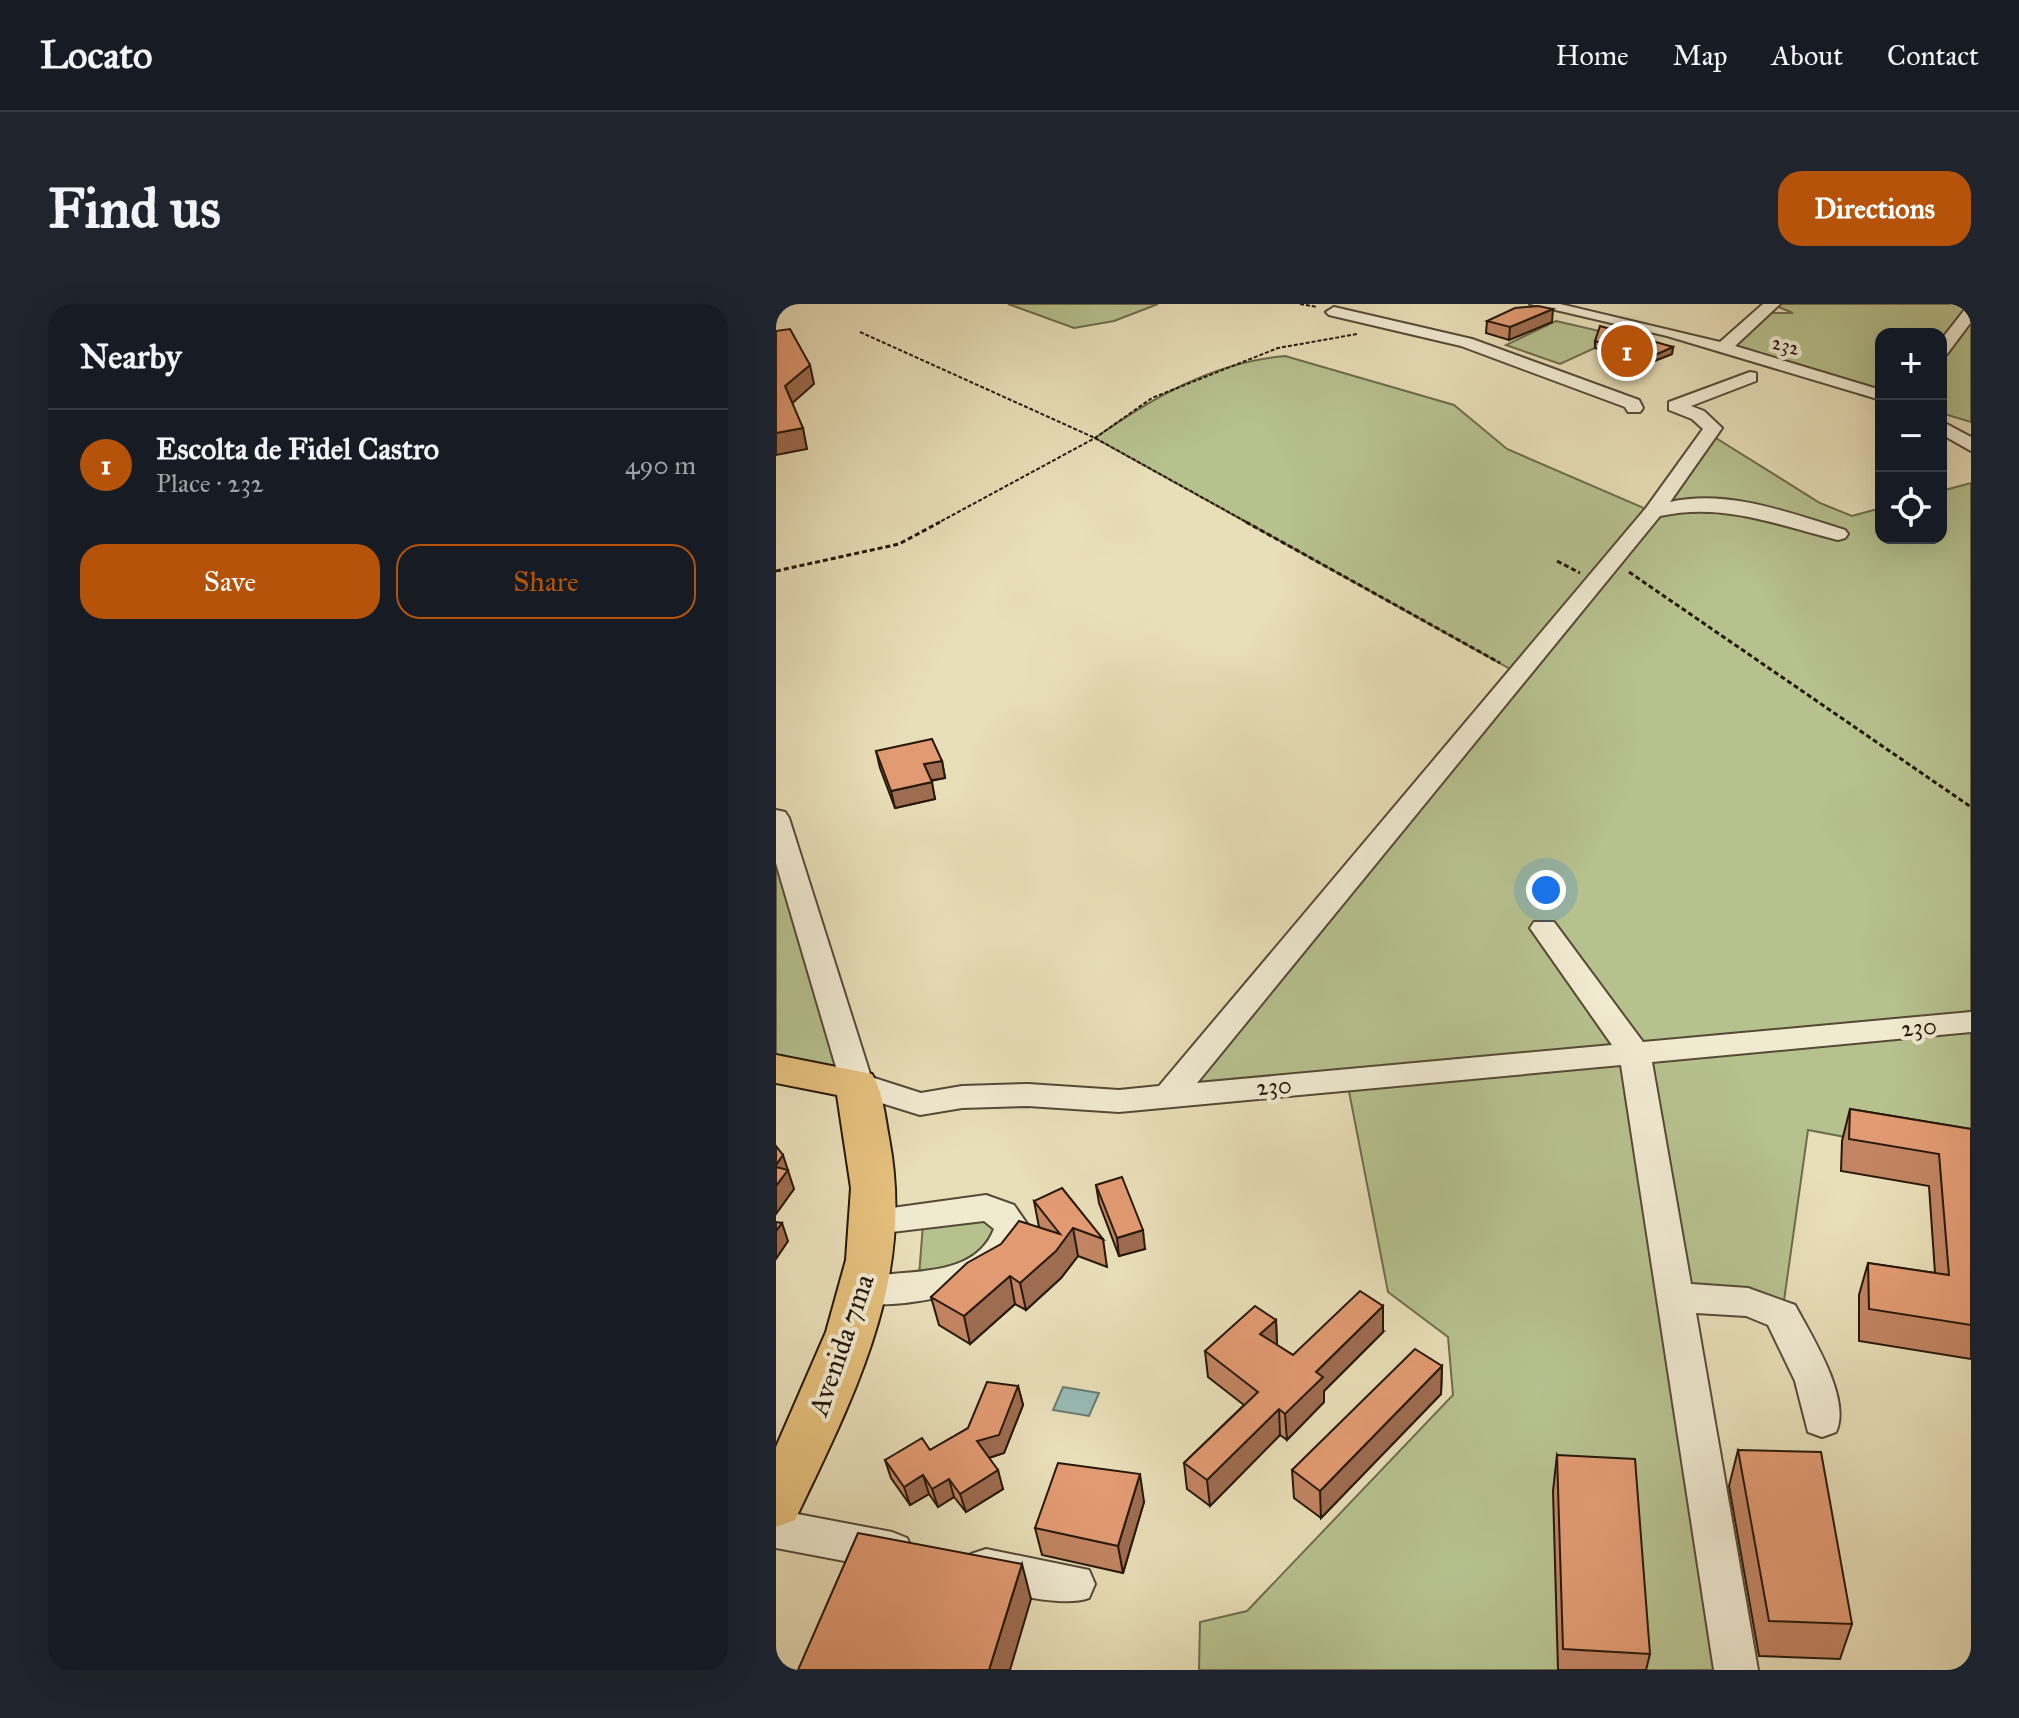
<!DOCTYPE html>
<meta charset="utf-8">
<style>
body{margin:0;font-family:"IM FELL Great Primer",serif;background:#20242c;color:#f1f3f6}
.controls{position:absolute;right:24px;top:24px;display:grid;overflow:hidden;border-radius:16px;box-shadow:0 8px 32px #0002}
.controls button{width:72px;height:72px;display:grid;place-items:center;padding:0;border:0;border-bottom:2px solid #363941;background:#171b24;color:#f1f3f6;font:40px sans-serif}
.you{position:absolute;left:770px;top:586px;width:28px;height:28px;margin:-20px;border:6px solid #fff;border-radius:50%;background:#1a73e8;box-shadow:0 0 0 12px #1a73e833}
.badge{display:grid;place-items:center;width:52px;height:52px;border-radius:50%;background:#b45309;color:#fff;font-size:26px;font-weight:700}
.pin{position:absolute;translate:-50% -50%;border:4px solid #fff;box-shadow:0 2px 8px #0006}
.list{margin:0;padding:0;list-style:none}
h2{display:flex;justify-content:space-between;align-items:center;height:104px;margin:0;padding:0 32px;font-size:34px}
h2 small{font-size:26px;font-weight:400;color:#9ea1a6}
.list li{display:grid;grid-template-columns:52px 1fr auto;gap:24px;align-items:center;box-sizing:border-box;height:112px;padding:0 32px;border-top:2px solid #363941}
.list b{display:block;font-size:30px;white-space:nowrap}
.list p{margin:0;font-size:26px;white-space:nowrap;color:#9ea1a6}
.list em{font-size:26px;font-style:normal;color:#9ea1a6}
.actions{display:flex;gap:16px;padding:24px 32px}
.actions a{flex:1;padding:18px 0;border:2px solid #b45309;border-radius:24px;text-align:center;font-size:28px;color:#b45309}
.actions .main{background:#b45309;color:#fff}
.icon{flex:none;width:44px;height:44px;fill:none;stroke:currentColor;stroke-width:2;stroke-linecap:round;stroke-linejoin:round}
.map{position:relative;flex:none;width:1195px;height:1366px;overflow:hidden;border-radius:24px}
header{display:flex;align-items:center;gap:48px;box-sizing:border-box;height:112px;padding:0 40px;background:#171b24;border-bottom:2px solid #363941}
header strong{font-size:38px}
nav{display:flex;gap:44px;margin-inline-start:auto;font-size:28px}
.intro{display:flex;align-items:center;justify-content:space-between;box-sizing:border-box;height:192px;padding:0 48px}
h1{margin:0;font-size:56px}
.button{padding:20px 36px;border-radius:24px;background:#b45309;color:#fff;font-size:28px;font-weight:700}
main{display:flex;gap:48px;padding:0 48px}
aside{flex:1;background:#171b24;border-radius:24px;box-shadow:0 8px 32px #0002}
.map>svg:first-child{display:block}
.green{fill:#b6c18e;stroke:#6e6c4c;stroke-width:2}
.water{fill:#98bbb5;stroke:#6a7a71;stroke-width:2}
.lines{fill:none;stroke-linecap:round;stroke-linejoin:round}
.minor-casing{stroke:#564a36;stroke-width:4}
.major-casing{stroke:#26180b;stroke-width:4}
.path-far1{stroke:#26180b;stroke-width:2;stroke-dasharray:4 2;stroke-linecap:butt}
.path{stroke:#26180b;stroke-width:3;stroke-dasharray:5 3;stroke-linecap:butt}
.minor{fill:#f0ead1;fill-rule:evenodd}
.major{fill:#e4bf7c;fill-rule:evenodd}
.wall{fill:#c28462;stroke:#26180b;stroke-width:2}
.shaded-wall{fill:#9e6c50;stroke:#26180b;stroke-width:2}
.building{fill:#e29a72;stroke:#26180b;stroke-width:2}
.labels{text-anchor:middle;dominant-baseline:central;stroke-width:8;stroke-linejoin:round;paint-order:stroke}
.far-street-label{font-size:20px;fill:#26180b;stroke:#f0ead1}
.street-label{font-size:24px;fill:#26180b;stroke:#f0ead1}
.near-street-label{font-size:28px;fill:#26180b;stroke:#f0ead1}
</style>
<header>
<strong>Locato</strong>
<nav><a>Home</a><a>Map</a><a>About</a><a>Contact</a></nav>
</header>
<div class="intro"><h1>Find us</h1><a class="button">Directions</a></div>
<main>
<aside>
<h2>Nearby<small></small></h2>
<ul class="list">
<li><span class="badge">1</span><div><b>Escolta de Fidel Castro</b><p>Place · 232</p></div><em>490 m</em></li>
</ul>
<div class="actions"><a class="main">Save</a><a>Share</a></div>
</aside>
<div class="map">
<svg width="1195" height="1366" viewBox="0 0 1195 1366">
<rect width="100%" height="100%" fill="#e8deb8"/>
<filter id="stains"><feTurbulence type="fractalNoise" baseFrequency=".0025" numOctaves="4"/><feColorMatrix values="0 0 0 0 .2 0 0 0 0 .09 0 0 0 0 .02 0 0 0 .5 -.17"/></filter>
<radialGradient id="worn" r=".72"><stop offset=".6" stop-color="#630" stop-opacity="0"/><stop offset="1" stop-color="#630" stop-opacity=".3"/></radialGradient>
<!-- green -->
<g class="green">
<polygon points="232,0 382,0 338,17 298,24"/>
<polygon points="996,0 1195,0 1195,118 1165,109 1165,30 1105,30 1105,91 946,45 987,9 1017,9"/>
<polygon points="780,17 845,32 784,60 730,41"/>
<path d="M509,52L678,101L731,145L877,208L935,131L1044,199L1076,212L1105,204V234H1165V187L1195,179V857L1032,826L1006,1011L901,995L960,1366H423L424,1318L471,1307L677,1091L672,1033L612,988L571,777L394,790L743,370L319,134C376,94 437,58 509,52Z"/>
<polygon points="0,550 81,780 0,765"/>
<polygon points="195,909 223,921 214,952 143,972 147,920"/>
</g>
<!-- water -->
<polygon class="water" points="287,1083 323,1089 313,1112 277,1106"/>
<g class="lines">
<!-- minor casing -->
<g class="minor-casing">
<g id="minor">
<polygon points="754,0 784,0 944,38 987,0 1004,0 959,42 1105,86 1105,96 891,32"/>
<polygon points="1195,2 1195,18 1171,50 1165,52 1165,36 1190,4"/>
<polygon points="558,3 696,35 863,96 867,104 864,108 852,108 849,103 685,42 553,11 550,8"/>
<path d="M974,68L980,69V77L915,102L928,107L946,124L894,198C952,185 1014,209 1069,226L1072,230L1069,234L1062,236C1002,221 947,198 884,212L421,779L836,741L754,624L758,618H778L867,738L1195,708V728L876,758L915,980L972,984L1019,1001C1035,1031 1076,1095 1060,1128L1046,1133L1032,1128L1019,1077L992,1021L970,1012L920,1009L982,1366H938L845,761L343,808L252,802L186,804L144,811L70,788L65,780L0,559V506L9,508L13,514L95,773L145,789L186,782L252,780L343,786L383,782L870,204L927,125L916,115L893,106V98Z"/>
<polygon points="1165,117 1195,133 1195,147 1165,130"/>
<path d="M210,891L238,901L254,924C248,940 242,955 229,966C202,991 109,1008 75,997L70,987L75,977C120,962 197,980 218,925L208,917L99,930L87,926L81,917L87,908Z"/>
<polygon points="0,1206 116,1228 131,1234 137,1247 131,1260 116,1266 0,1244"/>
<path d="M210,1245L313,1266L319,1280L313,1294C286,1304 223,1288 195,1278L189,1264L195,1250Z"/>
</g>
</g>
<!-- major casing -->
<g class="major-casing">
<path id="major" d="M0,751L96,770C107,788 109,813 113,834C140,975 78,1092 19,1216L0,1223V1143L50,1028L70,956L75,884L61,791L0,779Z"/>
</g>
<!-- path-far1 -->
<g class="path-far1">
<polyline points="524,0 541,3"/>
<polyline points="84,28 319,134 474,220"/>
<polyline points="160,220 319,134 376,94 502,44 581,30"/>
</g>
<!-- path -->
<g class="path">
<polyline points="470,218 724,359"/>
<polyline points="781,257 804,269"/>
<polyline points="0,267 123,240 164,218"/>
<polyline points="853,268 1195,503"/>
</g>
<!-- minor -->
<use href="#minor" class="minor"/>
<!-- major -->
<use href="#major" class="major"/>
</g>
<!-- wall -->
<g class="wall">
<polygon points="711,17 776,18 733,36 710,29"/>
<polygon points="819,37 897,43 896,50 871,60 819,44"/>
<polygon points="100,447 166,457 169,474 155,477 159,495 119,504 104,464"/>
<polygon points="1074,805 1195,825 1195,1055 1083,1037 1083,991 1092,959 1159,969 1153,882 1065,867 1066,837"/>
<polygon points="320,881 369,945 343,952 323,899"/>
<polygon points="258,897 327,935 331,963 302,952 285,974 250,1006 239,1000 194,1040 163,1021 155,993 263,923"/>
<polygon points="500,1016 501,1041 517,1051 607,1028 548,1087 548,1098 511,1136 504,1131 434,1202 411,1185 408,1159 468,1101 432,1073 429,1047"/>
<polygon points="666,1062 665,1090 545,1214 518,1194 516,1166"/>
<polygon points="242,1082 247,1101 228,1149 213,1154 227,1185 190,1208 178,1193 162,1203 153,1190 134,1201 115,1174 109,1156 154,1146 192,1124"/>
<polygon points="962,1146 1076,1320 1064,1355 983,1352 953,1182"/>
<polygon points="781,1151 874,1350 870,1366 782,1366 777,1187"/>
<polygon points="368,1198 347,1269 266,1251 259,1224"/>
</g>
<!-- shaded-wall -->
<g class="shaded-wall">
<polygon points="777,5 776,18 733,36 734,23"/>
<polygon points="897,43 896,50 871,60 872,54"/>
<polygon points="34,61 38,80 13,102 9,82"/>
<polygon points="27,124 31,145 0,151 0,129"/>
<polygon points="166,457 169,474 151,477 148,460"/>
<polygon points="156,478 159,495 119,504 115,487"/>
<polygon points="7,851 18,885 0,910 0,861"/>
<polygon points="6,919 12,937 0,955 0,927"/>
<polygon points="297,924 302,952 285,974 250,1006 244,979"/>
<polygon points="367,926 369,945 343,952 341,934"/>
<polygon points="234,972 239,1000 194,1040 188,1012"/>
<polygon points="607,1002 607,1028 548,1087 548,1098 511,1136 509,1110 540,1068"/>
<polygon points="500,1016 501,1042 484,1030"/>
<polygon points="666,1062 665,1090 545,1214 544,1187"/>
<polygon points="242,1082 247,1101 228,1149 206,1156 201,1137"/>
<polygon points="503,1105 504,1131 434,1202 431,1176"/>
<polygon points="222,1166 227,1185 190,1208 184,1190"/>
<polygon points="364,1170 368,1198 347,1269 342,1242"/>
<polygon points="147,1171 153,1190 134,1201 128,1183"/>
<polygon points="173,1175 178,1193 162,1203 156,1185"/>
<polygon points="246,1260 255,1295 234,1366 213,1366"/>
</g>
<!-- building -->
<g class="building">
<polygon points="762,2 777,5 734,23 711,17 739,4"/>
<polygon points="824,22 897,43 872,54 819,37"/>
<polygon points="14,25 34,61 9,82 27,124 0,129 0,27"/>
<polygon points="156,435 166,457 148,460 156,478 115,487 100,447"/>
<polygon points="1074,805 1195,825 1195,1021 1093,1005 1092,959 1173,971 1163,850 1073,835"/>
<polygon points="0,842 7,851 0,861"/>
<polygon points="0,863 12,866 0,882"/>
<polygon points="346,873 367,926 341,934 320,881"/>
<polygon points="286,884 327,935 297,924 280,947 244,979 234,972 188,1012 155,993 191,959 225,940 243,917 284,930 258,897"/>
<polygon points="0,918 6,919 0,927"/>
<polygon points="584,987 607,1002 540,1068 547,1073 509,1110 503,1105 431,1176 408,1159 482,1088 429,1047 479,1002 500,1016 484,1030 517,1051"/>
<polygon points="639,1045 666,1062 544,1187 516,1166"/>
<polygon points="211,1078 242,1082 223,1131 201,1137 222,1166 184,1190 173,1175 156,1185 147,1171 128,1183 109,1156 146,1134 154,1146 192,1124"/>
<polygon points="962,1146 1045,1148 1076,1320 993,1317"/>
<polygon points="781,1151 859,1155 874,1350 787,1345"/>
<polygon points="282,1159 364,1170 342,1242 259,1224"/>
<polygon points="82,1229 246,1260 213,1366 22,1366"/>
</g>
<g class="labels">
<!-- far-street labels -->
<g class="far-street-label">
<text transform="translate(1010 41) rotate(16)">232</text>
</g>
<!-- street labels -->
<g class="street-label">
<text transform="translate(1143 723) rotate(-5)">230</text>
<text transform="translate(498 782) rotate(-4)">230</text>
</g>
<!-- near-street labels -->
<g class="near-street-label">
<text transform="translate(65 1041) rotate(-71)">Avenida 7ma</text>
</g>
</g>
<rect width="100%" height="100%" filter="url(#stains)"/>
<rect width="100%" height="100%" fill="url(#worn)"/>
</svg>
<div class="controls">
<button>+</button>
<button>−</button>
<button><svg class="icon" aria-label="locate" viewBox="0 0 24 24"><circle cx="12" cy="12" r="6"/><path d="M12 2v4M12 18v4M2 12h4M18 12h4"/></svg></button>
</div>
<div class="you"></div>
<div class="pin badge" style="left:851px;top:47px">1</div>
</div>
</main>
